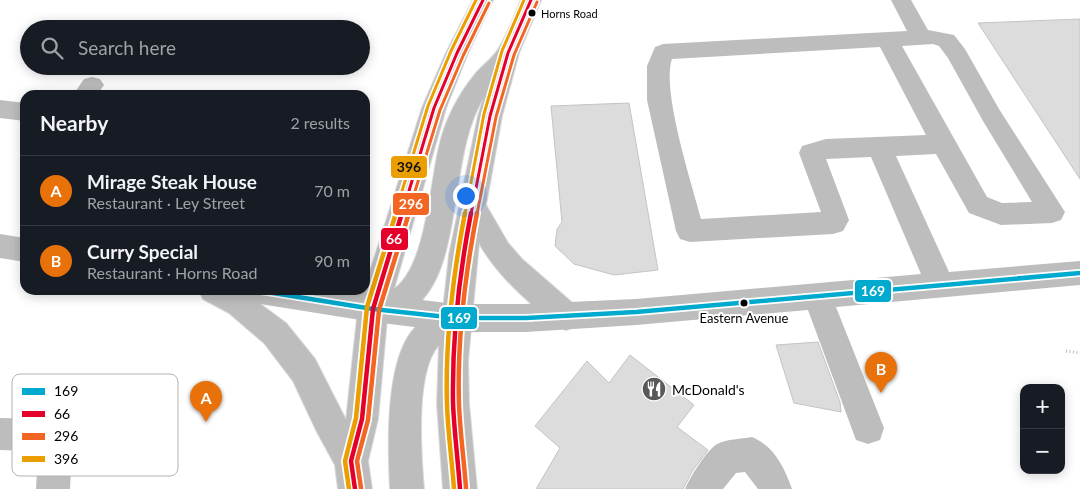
<!DOCTYPE html>
<meta charset="utf-8">
<style>
body{margin:0;font-family:Lato,sans-serif;background:#242831;color:#f1f3f6}
.controls{position:absolute;right:15px;bottom:15px;display:grid;overflow:hidden;border-radius:10px;box-shadow:0 2px 12px #0003}
.controls button{width:45px;height:45px;display:grid;place-items:center;padding:0;border:0;border-bottom:1px solid #363941;background:#171b24;color:#f1f3f6;font:25px sans-serif}
.you{position:absolute;left:465px;top:195px;width:18px;height:18px;margin:-12px;border:4px solid #fff;border-radius:50%;background:#1a73e8;box-shadow:0 0 0 8px #1a73e833}
.badge{display:grid;place-items:center;width:32px;height:32px;border-radius:50%;background:#b45309;color:#fff;font-size:16px;font-weight:700}
.pin{position:absolute;translate:-50% -41px;filter:drop-shadow(0 1px 2px #0008)}
.pin::after{content:'';position:absolute;top:26px;width:18px;height:15px;background:inherit;clip-path:polygon(0 0,100% 0,50% 100%)}
.list{margin:0;padding:0;list-style:none}
h2{display:flex;justify-content:space-between;align-items:center;height:65px;margin:0;padding:0 20px;font-size:21px}
h2 small{font-size:16px;font-weight:400;color:#9ea1a6}
.list li{display:grid;grid-template-columns:32px 1fr auto;gap:15px;align-items:center;box-sizing:border-box;height:70px;padding:0 20px;border-top:1px solid #363941}
.list b{display:block;font-size:19px;white-space:nowrap}
.list p{margin:0;font-size:16px;white-space:nowrap;color:#9ea1a6}
.list em{font-size:16px;font-style:normal;color:#9ea1a6}
.icon{flex:none;width:28px;height:28px;fill:none;stroke:currentColor;stroke-width:2;stroke-linecap:round;stroke-linejoin:round}
.map{position:relative;flex:none;width:1080px;height:489px;overflow:hidden}
.search{position:absolute;background:#171b24;box-shadow:0 2px 12px #0003;left:20px;top:20px;width:350px;height:55px;display:flex;align-items:center;gap:12px;box-sizing:border-box;padding:0 18px;border-radius:28px;color:#9ea1a6;font-size:19px}
.panel{position:absolute;background:#171b24;box-shadow:0 2px 12px #0003;left:20px;top:90px;width:350px;height:205px;border-radius:15px}
.map>svg:first-child{display:block}
.building{fill:#dcdcdc;stroke:#c4c4c4}
.lines{fill:none;stroke-linecap:round;stroke-linejoin:round}
.highway-casing{stroke:#dbdbdb;stroke-width:2}
.path{stroke:#b8b8b8;stroke-width:3;stroke-dasharray:1 2.5;stroke-linecap:butt}
.minor{fill:#bdbdbd;fill-rule:evenodd}
.highway{fill:#bdbdbd;fill-rule:evenodd}
.bus-1-casing{stroke:#fff;stroke-width:8}
.bus-2-far1-casing{stroke:#fff;stroke-width:6}
.bus-2-casing{stroke:#fff;stroke-width:8}
.bus-3-far1-casing{stroke:#fff;stroke-width:6}
.bus-3-casing{stroke:#fff;stroke-width:8}
.bus-4-far1-casing{stroke:#fff;stroke-width:6}
.bus-4-casing{stroke:#fff;stroke-width:8}
.bus-1{stroke:#00a9ce;stroke-width:4.5}
.bus-2-far1{stroke:#e4002b;stroke-width:3}
.bus-2{stroke:#e4002b;stroke-width:4.5}
.bus-3-far1{stroke:#f26522;stroke-width:3}
.bus-3{stroke:#f26522;stroke-width:4.5}
.bus-4-far1{stroke:#eb9e00;stroke-width:3}
.bus-4{stroke:#eb9e00;stroke-width:4.5}
.bus-dot{fill:#000;stroke:#fff;stroke-width:2}
.labels{text-anchor:middle;dominant-baseline:central;stroke-width:4;stroke-linejoin:round;paint-order:stroke}
.far-bus-label{font-size:11px;fill:#000;stroke:#fff;text-anchor:start}
.bus-label{font-size:13px;fill:#000;stroke:#fff}
.poi-label{font-size:14px;fill:#000;stroke:#fff;text-anchor:start}
.key{fill:#fff;stroke:#b2b2b2;stroke-width:1}
.key-label{font-size:14px;fill:#000}
.line-badge{stroke:#fff;stroke-width:2}
.badge-label{font-size:14px;text-anchor:middle;font-weight:bold;fill:#fff}
.pale-badge-label{font-size:14px;text-anchor:middle;font-weight:bold;fill:#111}
</style>
<div class="map">
<svg width="1080" height="489" viewBox="0 0 1080 489">
<rect width="100%" height="100%" fill="#fff"/>
<!-- building -->
<g class="building">
<polygon points="1080,19 1080,179 978,23"/>
<polygon points="629,103 658,270 614,275 574,264 555,246 557,229 562,222 551,106"/>
<polygon points="818,342 840,402 841,412 794,403 776,345"/>
<polygon points="630,355 694,405 677,427 708,450 693,470 683,489 536,489 560,448 535,426 587,361 609,383"/>
</g>
<g class="lines">
<!-- highway casing -->
<g class="highway-casing">
<path id="highway" d="M473,0H493L468,53L446,108L394,289C426,267 430,184 439,147C445,120 458,95 476,73C483,65 494,57 499,48C508,33 514,16 521,0H541L519,53L502,116L486,205L508,243L522,259L576,306L581,316L576,326L566,330L556,326C527,300 498,277 479,243L468,361L469,404L477,489H443L437,404L439,345C415,370 421,455 424,489H390C388,447 385,365 412,331C420,321 432,315 443,310L449,255L478,116L484,97C448,154 464,262 418,304C410,312 397,315 387,319L378,419L368,461L372,489H338L335,465L317,432L293,381L264,343L229,313L203,299L199,290H241L286,323L315,359L346,420L358,309L422,108L446,53Z"/>
</g>
<!-- path -->
<polyline class="path" points="1066,351 1080,353"/>
<!-- minor -->
<g class="minor">
<path d="M891,0H911L928,30L954,35L965,49L999,109L1065,212L1061,220L1052,223L1001,225L969,213L936,154L896,156L949,272L1080,261V285L836,307L884,428L880,440L868,444L856,440L808,310L636,325L526,332H456L373,322L254,303L244,299L240,290H337L456,304H526L636,299L921,274L871,157L826,159L849,220L843,231L833,234L690,242L680,239L676,231L647,100V66L655,47L663,44L907,31ZM933,44L939,46L948,58L983,121L1032,202L1002,203L987,197L902,46ZM880,47L926,135L826,139L802,146L799,153L821,212L701,219C692,184 661,90 672,59Z"/>
<polygon points="92,77 100,79 104,85 97,95 73,95 84,79"/>
<polygon points="0,100 25,103 25,121 0,118"/>
<polygon points="0,234 25,238 25,262 0,258"/>
<polygon points="0,418 43,419 55,423 71,470 70,489 36,489 37,470 31,451 0,450"/>
<path d="M752,437C775,447 784,467 792,489H758L745,472L736,473L723,489H685C690,477 706,451 717,444C728,439 740,439 752,437Z"/>
</g>
<!-- highway -->
<use href="#highway" class="highway"/>
<!-- bus-1 casing -->
<g class="bus-1-casing">
<polyline id="bus-1" points="254,290 373,309 456,318 526,318 636,312 1080,273"/>
</g>
<!-- bus-2-far1 casing -->
<g class="bus-2-far1-casing">
<g id="bus-2-far1">
<polyline points="402,214 434,108 457,53 483,0"/>
<polyline points="471,214 490,116 508,53 531,0"/>
</g>
</g>
<!-- bus-2 casing -->
<g class="bus-2-casing">
<g id="bus-2">
<polyline points="355,489 351,461 362,419 373,309 402,213"/>
<path d="M460,489C458,460 454,431 453,402C452,339 459,275 471,213"/>
</g>
</g>
<!-- bus-3-far1 casing -->
<g class="bus-3-far1-casing">
<g id="bus-3-far1">
<polyline points="408,214 440,110 463,56 489,3"/>
<polyline points="477,214 496,117 514,55 537,2"/>
</g>
</g>
<!-- bus-3 casing -->
<g class="bus-3-casing">
<g id="bus-3">
<polyline points="361,488 357,461 368,420 379,310 409,213"/>
<path d="M466,488C464,460 460,432 459,404C457,341 465,275 477,213"/>
</g>
</g>
<!-- bus-4-far1 casing -->
<g class="bus-4-far1-casing">
<g id="bus-4-far1">
<polyline points="395,214 428,106 451,51 476,0"/>
<polyline points="465,214 484,114 502,51 524,0"/>
</g>
</g>
<!-- bus-4 casing -->
<g class="bus-4-casing">
<g id="bus-4">
<polyline points="349,489 345,461 356,418 367,307 396,213"/>
<path d="M454,489C452,461 448,433 447,405C445,341 453,275 465,213"/>
</g>
</g>
<!-- bus-1 -->
<use href="#bus-1" class="bus-1"/>
<!-- bus-2-far1 -->
<use href="#bus-2-far1" class="bus-2-far1"/>
<!-- bus-2 -->
<use href="#bus-2" class="bus-2"/>
<!-- bus-3-far1 -->
<use href="#bus-3-far1" class="bus-3-far1"/>
<!-- bus-3 -->
<use href="#bus-3" class="bus-3"/>
<!-- bus-4-far1 -->
<use href="#bus-4-far1" class="bus-4-far1"/>
<!-- bus-4 -->
<use href="#bus-4" class="bus-4"/>
</g>
<!-- icons -->
<defs>
<g id="restaurant-disc" transform="scale(1.25)"><circle r="9.5" fill="#595959" stroke="#fff"/><path d="M-5-6h1v4h1v-4h1v4h1v-4h1v5L-1.5 .5V6h-2V.5L-5-1ZM5-6V6H3V1.5H1.5Q1.5-4 5-6Z" fill="#fff"/></g>
</defs>
<g fill-rule="evenodd">
<use href="#restaurant-disc" x="654" y="389"/>
</g>
<!-- markers -->
<g class="bus-dot">
<circle cx="532" cy="13" r="4.5"/>
<circle cx="744" cy="303" r="4.5"/>
</g>
<g class="labels">
<!-- far-bus labels -->
<g class="far-bus-label">
<text x="541" y="13">Horns Road</text>
</g>
<!-- bus labels -->
<g class="bus-label">
<text x="744" y="318">Eastern Avenue</text>
</g>
<!-- poi labels -->
<g class="poi-label">
<text x="672" y="389">McDonald's</text>
</g>
</g>
<!-- legend -->
<rect x="12" y="374" width="166" height="102" rx="8" class="key"/>
<rect x="22" y="388" width="23" height="7" fill="#00a9ce"/>
<rect x="22" y="411" width="23" height="6" fill="#e4002b"/>
<rect x="22" y="433" width="23" height="7" fill="#f26522"/>
<rect x="22" y="456" width="23" height="6" fill="#eb9e00"/>
<g class="key-label">
<text x="54" y="396">169</text>
<text x="54" y="419">66</text>
<text x="54" y="441">296</text>
<text x="54" y="464">396</text>
</g>
<g class="line-badge">
<rect x="390" y="155" width="38" height="24" rx="5" fill="#eb9e00"/>
<rect x="392" y="192" width="38" height="24" rx="5" fill="#f26522"/>
<rect x="380" y="227" width="29" height="24" rx="5" fill="#e4002b"/>
<rect x="854" y="279" width="38" height="24" rx="5" fill="#00a9ce"/>
<rect x="440" y="306" width="38" height="24" rx="5" fill="#00a9ce"/>
</g>
<g class="badge-label">
<text x="411" y="209">296</text>
<text x="394" y="244">66</text>
<text x="873" y="296">169</text>
<text x="459" y="323">169</text>
</g>
<g class="pale-badge-label">
<text x="409" y="172">396</text>
</g>
</svg>
<div class="controls">
<button>+</button>
<button>−</button>
</div>
<div class="you"></div>
<div class="pin badge" style="left:206px;top:422px;background:#e8710a">A</div>
<div class="pin badge" style="left:881px;top:393px;background:#e8710a">B</div>
<div class="search"><svg class="icon" aria-label="search" viewBox="0 0 24 24"><circle cx="10" cy="10" r="6"/><path d="M15 15l6 6"/></svg>Search here</div>
<section class="panel">
<h2>Nearby<small>2 results</small></h2>
<ul class="list">
<li><span class="badge" style="background:#e8710a">A</span><div><b>Mirage Steak House</b><p>Restaurant · Ley Street</p></div><em>70 m</em></li>
<li><span class="badge" style="background:#e8710a">B</span><div><b>Curry Special</b><p>Restaurant · Horns Road</p></div><em>90 m</em></li>
</ul>
</section>
</div>
